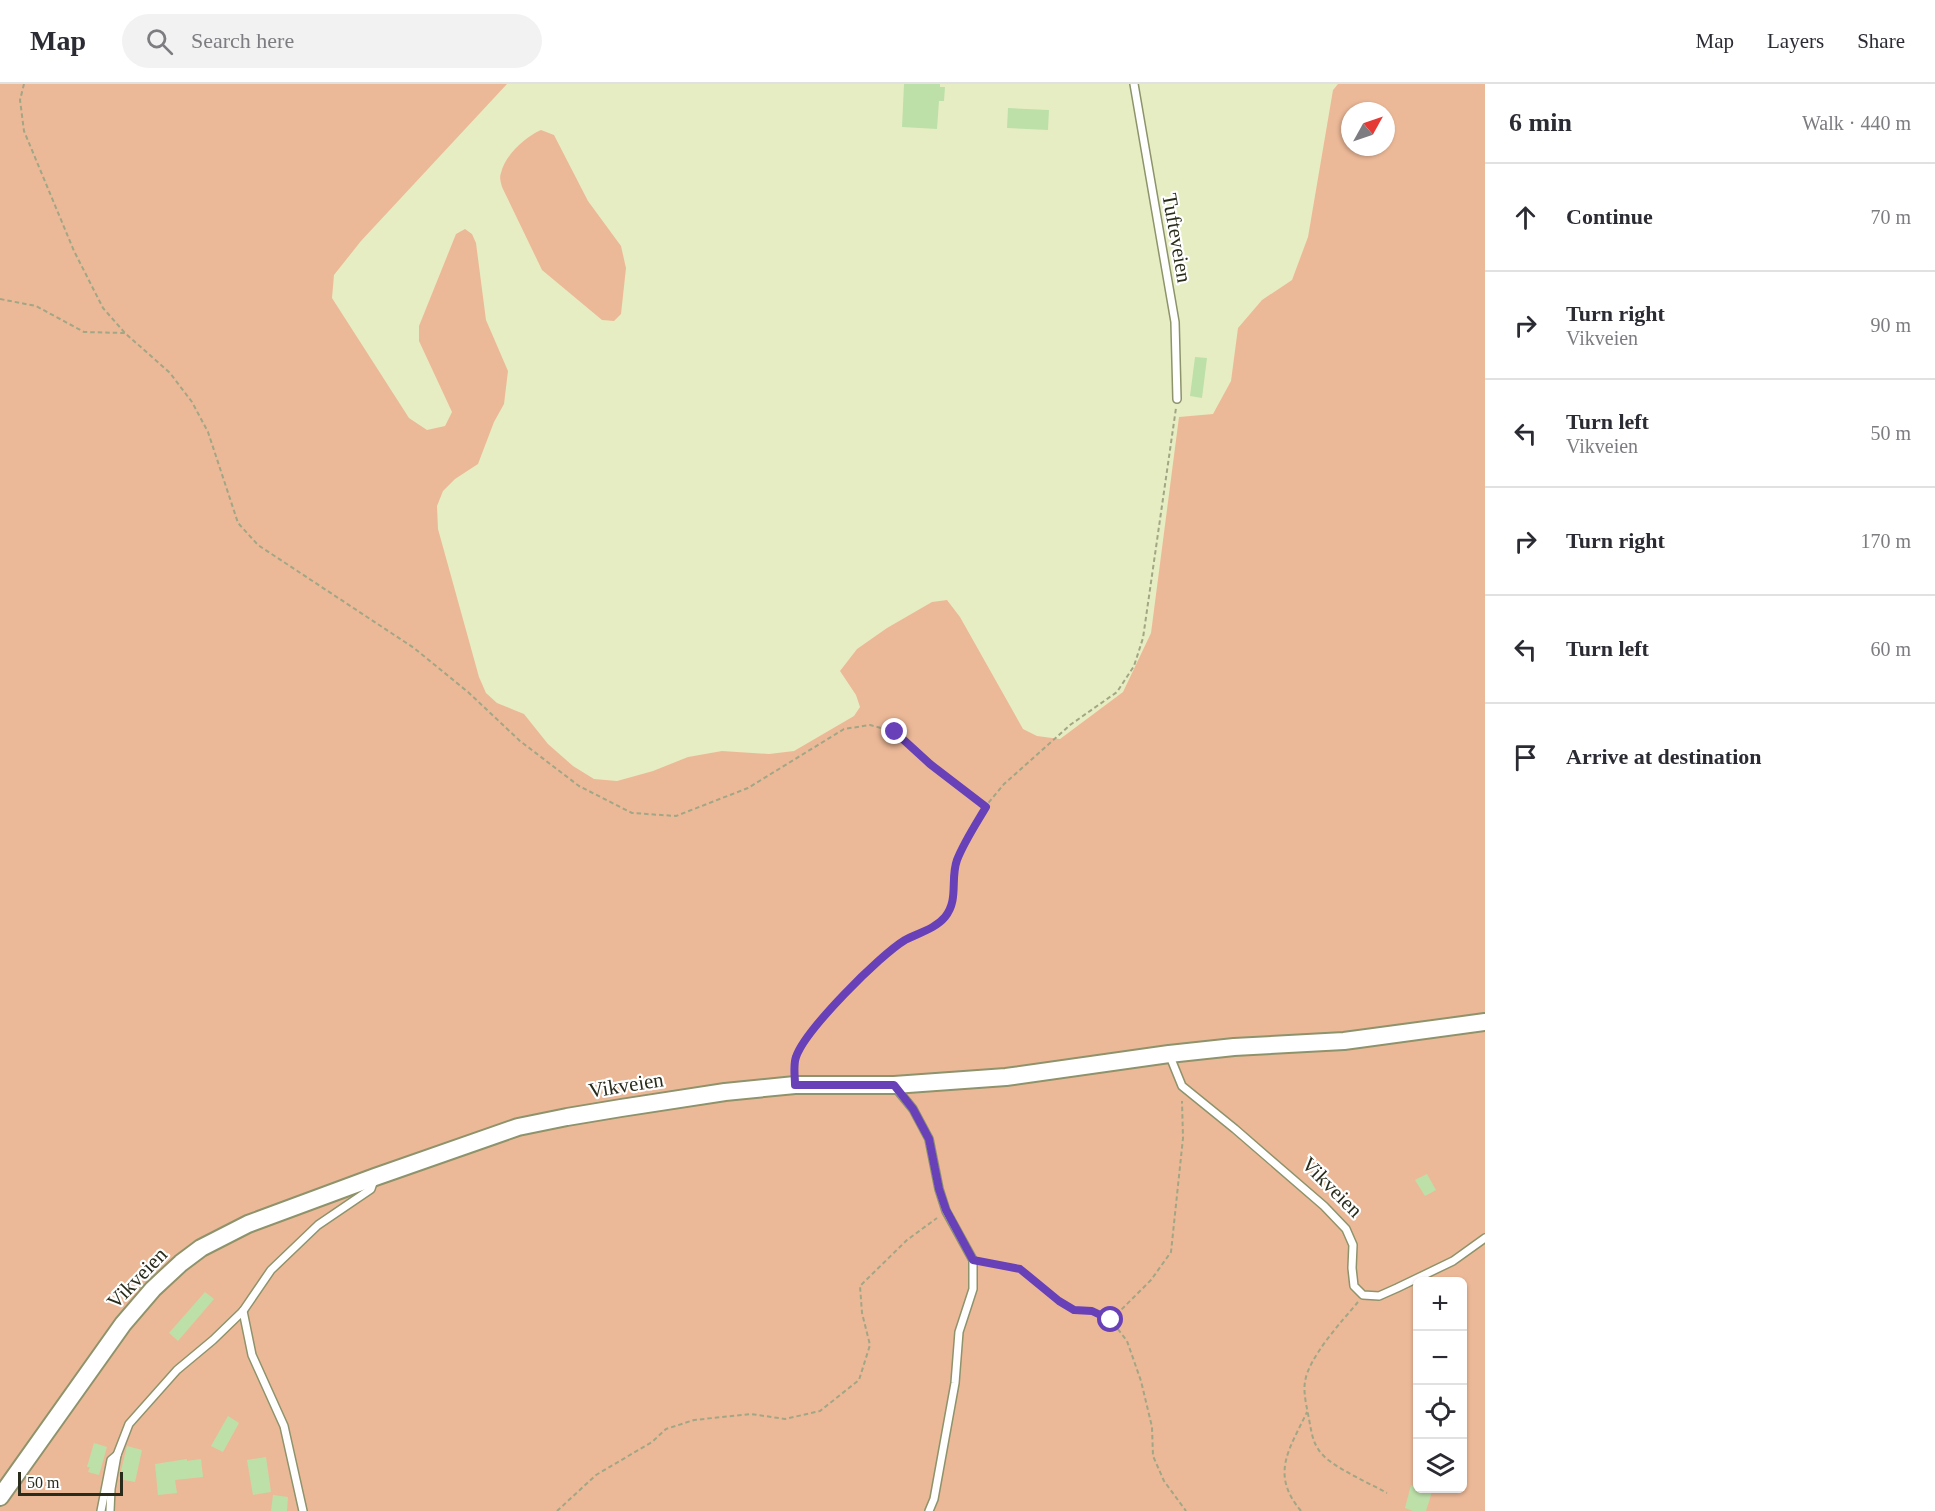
<!DOCTYPE html>
<meta charset="utf-8">
<style>
body{margin:0;font-family:Georgia,serif;background:#f2f2f3;color:#2b2b33}
.controls{position:absolute;right:18px;bottom:18px;display:grid;overflow:hidden;border-radius:9px;box-shadow:0 2px 4px #0004}
.controls button{width:54px;height:54px;display:grid;place-items:center;padding:0;border:0;border-bottom:2px solid #e1e1e2;background:#fff;color:#2b2b33;font:30px sans-serif}
.compass{position:absolute;left:1341px;top:18px;width:54px;height:54px;border-radius:50%;background:#fff;box-shadow:0 2px 4px #0004;rotate:50deg}
.scale{position:absolute;left:18px;bottom:15px;width:105px;box-sizing:border-box;padding-left:6px;border:3px solid #2a2c1b;border-top:0;font-size:16px;line-height:21px;white-space:nowrap;color:#2a2c1b;-webkit-text-stroke:4px #fff;paint-order:stroke}
.stop{position:absolute;width:18px;height:18px;margin:-14px;border:4px solid #6840b8;border-radius:50%;background:#fff}
.stop.end{background:#6840b8;border-color:#fff;box-shadow:0 2px 6px #0008}
.list{margin:0;padding:0;list-style:none}
h2{display:flex;justify-content:space-between;align-items:center;height:78px;margin:0;padding:0 24px;font-size:26px}
h2 small{font-size:20px;font-weight:400;color:#7c7c81}
.list li{display:grid;grid-template-columns:39px 1fr auto;gap:18px;align-items:center;box-sizing:border-box;height:108px;padding:0 24px;border-top:2px solid #e1e1e2}
.list b{display:block;font-size:22px;white-space:nowrap}
.list p{margin:0;font-size:20px;white-space:nowrap;color:#7c7c81}
.list em{font-size:20px;font-style:normal;color:#7c7c81}
.icon{flex:none;width:33px;height:33px;fill:none;stroke:currentColor;stroke-width:2;stroke-linecap:round;stroke-linejoin:round}
.map{position:relative;flex:none;width:1485px;height:1427px;overflow:hidden}
header{display:flex;align-items:center;gap:36px;box-sizing:border-box;height:84px;padding:0 30px;background:#fff;border-bottom:2px solid #e1e1e2}
header strong{font-size:28px}
nav{display:flex;gap:33px;margin-inline-start:auto;font-size:21px}
.search{width:420px;height:54px;background:#f2f2f3;display:flex;align-items:center;gap:15px;box-sizing:border-box;padding:0 21px;border-radius:33px;color:#7c7c81;font-size:22px}
main{display:flex}
aside{flex:1;background:#fff}
.map>svg:first-child{display:block}
.green{fill:#ecb998;fill-rule:evenodd}
.building{fill:#bde0a9}
.lines{fill:none;stroke-linecap:round;stroke-linejoin:round}
.service-casing{stroke:#8e936b;stroke-width:10}
.tertiary-casing{stroke:#8e936b;stroke-width:20}
.path{stroke:#a1a685;stroke-width:2;stroke-dasharray:4.5 3;stroke-linecap:butt}
.service{stroke:#fff;stroke-width:7}
.tertiary{stroke:#fff;stroke-width:16}
.route{stroke:#6840b8;stroke-width:8}
.labels{text-anchor:middle;dominant-baseline:central;stroke-width:4.5;stroke-linejoin:round;paint-order:stroke}
.street-label{font-size:21px;fill:#2a2c1b;stroke:#fff}
</style>
<header>
<strong>Map</strong>
<div class="search"><svg class="icon" aria-label="search" viewBox="0 0 24 24"><circle cx="10" cy="10" r="6"/><path d="M15 15l6 6"/></svg>Search here</div>
<nav><a>Map</a><a>Layers</a><a>Share</a></nav>
</header>
<main>
<div class="map">
<svg width="1485" height="1427" viewBox="0 0 1485 1427">
<rect width="100%" height="100%" fill="#e7edc2"/>
<!-- green -->
<g class="green">
<path d="M0,0H507L361,157L334,191L332,214L409,334L427,346L445,342L452,328L419,257V242L456,150L465,145L472,150L476,159L486,236L508,287L504,320L494,338L478,380L455,395L443,407L437,422L438,445L479,593L486,609L497,619L524,630L548,660L573,682L594,695L617,697L653,687L688,673L722,667L769,670L794,667L854,632L860,623L856,611L840,587L857,565L887,544L932,518L947,516L960,533L1023,645L1037,652L1060,655L1123,608L1151,549L1179,333L1213,330L1231,297L1238,244L1262,216L1292,196L1308,153L1333,6L1338,0H1485V1427H0ZM1350,27H1386V63H1350ZM1418,1198H1462V1404H1418Z"/>
<path d="M541,46L554,51L588,117L621,162L626,184L621,230L614,237L602,236L542,186L502,103C501,99 499,93 501,89C505,71 525,53 541,46Z"/>
</g>
<!-- building -->
<g class="building">
<polygon points="904,0 940,0 940,3 945,3 944,17 939,17 937,45 902,43"/>
<polygon points="1008,24 1049,26 1048,46 1007,44"/>
<polygon points="1195,273 1207,274 1202,314 1190,312"/>
<polygon points="1427,1090 1436,1106 1425,1112 1415,1096"/>
<polygon points="205,1208 214,1215 178,1257 169,1249"/>
<polygon points="228,1332 239,1339 223,1368 211,1362"/>
<polygon points="94,1359 107,1363 99,1391 88,1388 90,1383 87,1383"/>
<polygon points="127,1362 142,1366 135,1398 119,1395"/>
<polygon points="266,1373 271,1408 253,1411 247,1376"/>
<polygon points="187,1375 187,1377 201,1375 203,1393 175,1396 177,1409 158,1411 155,1380"/>
<polygon points="1411,1401 1418,1404 1429,1404 1428,1407 1432,1408 1426,1427 1413,1427 1405,1424"/>
<polygon points="273,1411 288,1413 287,1427 271,1427"/>
</g>
<g class="lines">
<!-- service casing -->
<g class="service-casing">
<g id="service">
<polyline points="1134,0 1175,238 1177,315"/>
<polyline points="1169,970 1182,1002 1235,1045 1324,1122 1346,1145 1353,1161 1352,1184 1354,1202 1363,1211 1379,1212 1397,1204 1453,1177 1485,1154"/>
<polyline points="895,1003 913,1025 929,1055 939,1105 946,1127 973,1176 973,1205 959,1248 955,1299 934,1415 929,1427"/>
<polyline points="243,1227 252,1271 284,1342 303,1427"/>
<polyline points="101,1427 111,1376 117,1371"/>
<polyline points="110,1427 111,1405 117,1371 129,1340 177,1286 213,1256 243,1227 271,1186 318,1141 371,1105 374,1096"/>
</g>
</g>
<!-- tertiary casing -->
<g class="tertiary-casing">
<polyline id="tertiary" points="0,1413 123,1240 153,1205 181,1179 201,1164 248,1140 375,1093 518,1043 567,1033 621,1024 725,1008 795,1001 894,1001 1006,993 1169,970 1234,963 1344,957 1485,938"/>
</g>
<!-- path -->
<g class="path">
<polyline points="24,0 20,16 24,47 74,167 103,224 125,249 170,289 192,318 208,348 238,439 258,461 414,564 468,608 520,657 579,702 632,729 676,732 748,704 844,645 870,641 895,648 930,680 985,723"/>
<polyline points="0,215 36,222 84,248 125,249"/>
<polyline points="795,986 796,973 813,947 844,910 905,857 927,847 944,834 954,815 954,791 957,777 985,723 1004,700 1070,641 1117,608 1134,582 1143,554 1176,324"/>
<polyline points="982,1178 1020,1185 1059,1217 1074,1226 1092,1226 1111,1236 1127,1257 1141,1297 1152,1343 1153,1372 1164,1397 1186,1427"/>
<path d="M1358,1218C1342,1237 1308,1274 1305,1298C1303,1309 1307,1324 1309,1335C1312,1351 1313,1363 1327,1375C1345,1389 1367,1398 1387,1409"/>
<polyline points="1111,1236 1151,1196 1171,1168 1183,1054 1182,1017"/>
<polyline points="557,1427 596,1391 652,1358 666,1345 694,1336 751,1330 785,1335 820,1327 859,1296 870,1261 862,1229 860,1202 907,1156 937,1134"/>
<path d="M1301,1427C1270,1390 1289,1366 1307,1328"/>
</g>
<!-- service -->
<use href="#service" class="service"/>
<!-- tertiary -->
<use href="#tertiary" class="tertiary"/>
</g>
<g class="lines">
<!-- route -->
<path class="route" d="M895,648L930,680L986,723C976,740 964,758 957,776C950,795 959,816 945,833C935,845 918,849 905,856C880,871 805,946 796,973C793,981 795,992 795,1001H894L913,1025L929,1055L939,1105L946,1126L973,1176L1020,1185L1059,1217L1074,1226L1092,1227L1111,1236"/>
</g>
<g class="labels">
<!-- street labels -->
<g class="street-label">
<text transform="translate(1177 154) rotate(80)">Tufteveien</text>
<text transform="translate(626 1001) rotate(-9)">Vikveien</text>
<text transform="translate(1332 1103) rotate(45)">Vikveien</text>
<text transform="translate(137 1194) rotate(-46)">Vikveien</text>
</g>
</g>
</svg>
<div class="controls">
<button>+</button>
<button>−</button>
<button><svg class="icon" aria-label="locate" viewBox="0 0 24 24"><circle cx="12" cy="12" r="6"/><path d="M12 2v4M12 18v4M2 12h4M18 12h4"/></svg></button>
<button><svg class="icon" aria-label="layers" viewBox="0 0 24 24"><path d="M12 4l9 5-9 5-9-5zM3 14l9 5 9-5"/></svg></button>
</div>
<svg class="compass" viewBox="-18 -18 36 36"><path d="M0-13l5 13h-10z" fill="#e53935"/><path d="M0 13l5-13h-10z" fill="#7c7c81"/></svg>
<div class="scale">50 m</div>
<div class="stop" style="left:1111px;top:1236px"></div>
<div class="stop end" style="left:895px;top:648px"></div>
</div>
<aside>
<h2>6 min<small>Walk · 440 m</small></h2>
<ul class="list">
<li><svg class="icon" aria-label="ahead" viewBox="0 0 24 24"><path d="M12 20V5M6 11l6-6 6 6"/></svg><div><b>Continue</b></div><em>70 m</em></li>
<li><svg class="icon" aria-label="right" viewBox="0 0 24 24"><path d="M7 20v-9h11M14 6l5 5-5 5"/></svg><div><b>Turn right</b><p>Vikveien</p></div><em>90 m</em></li>
<li><svg class="icon" aria-label="left" viewBox="0 0 24 24"><path d="M17 20v-9H6M10 6l-5 5 5 5"/></svg><div><b>Turn left</b><p>Vikveien</p></div><em>50 m</em></li>
<li><svg class="icon" aria-label="right" viewBox="0 0 24 24"><path d="M7 20v-9h11M14 6l5 5-5 5"/></svg><div><b>Turn right</b></div><em>170 m</em></li>
<li><svg class="icon" aria-label="left" viewBox="0 0 24 24"><path d="M17 20v-9H6M10 6l-5 5 5 5"/></svg><div><b>Turn left</b></div><em>60 m</em></li>
<li><svg class="icon" aria-label="arrive" viewBox="0 0 24 24"><path d="M6 21V4h12l-3 4 3 4H6"/></svg><div><b>Arrive at destination</b></div></li>
</ul>
</aside>
</main>
